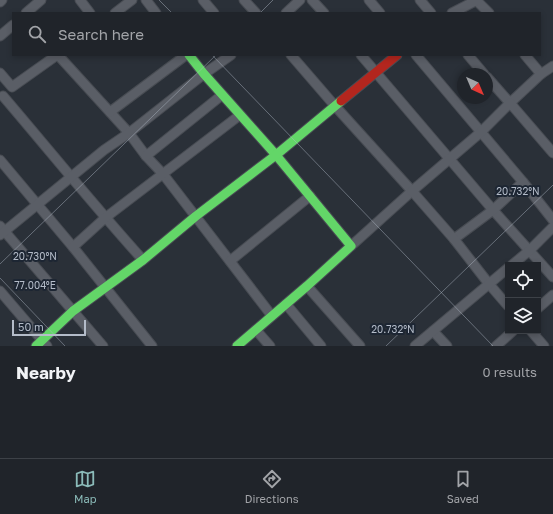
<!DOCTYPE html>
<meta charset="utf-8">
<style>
body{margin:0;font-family:"Golos Text",sans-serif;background:#282c32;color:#f1f3f6}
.controls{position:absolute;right:12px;bottom:12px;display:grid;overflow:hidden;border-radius:0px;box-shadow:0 2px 6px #0003}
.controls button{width:36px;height:36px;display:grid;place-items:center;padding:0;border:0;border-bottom:1px solid #3d4147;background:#20242a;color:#f1f3f6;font:20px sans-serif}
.compass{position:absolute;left:457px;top:68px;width:36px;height:36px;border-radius:50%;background:#20242a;box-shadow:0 2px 6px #0003;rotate:136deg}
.scale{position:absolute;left:12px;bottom:10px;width:74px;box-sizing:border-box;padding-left:4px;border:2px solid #b4bcc9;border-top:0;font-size:11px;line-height:14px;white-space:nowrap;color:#b4bcc9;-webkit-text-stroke:3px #1d2633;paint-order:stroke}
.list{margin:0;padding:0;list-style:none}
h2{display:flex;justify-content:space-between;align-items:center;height:52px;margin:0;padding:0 16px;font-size:17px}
h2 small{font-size:13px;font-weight:400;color:#a2a4a8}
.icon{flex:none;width:22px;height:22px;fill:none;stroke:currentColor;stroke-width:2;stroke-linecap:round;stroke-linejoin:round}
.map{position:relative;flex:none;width:553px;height:346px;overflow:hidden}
.search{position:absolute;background:#20242a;box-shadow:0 2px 6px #0003;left:12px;right:12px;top:12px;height:44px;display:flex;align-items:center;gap:10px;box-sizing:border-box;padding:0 14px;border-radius:0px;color:#a2a4a8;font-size:15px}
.sheet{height:112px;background:#20242a}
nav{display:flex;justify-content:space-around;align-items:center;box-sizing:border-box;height:56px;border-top:1px solid #3d4147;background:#20242a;font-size:11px;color:#a2a4a8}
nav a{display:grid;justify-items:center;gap:2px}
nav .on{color:#8bbbb9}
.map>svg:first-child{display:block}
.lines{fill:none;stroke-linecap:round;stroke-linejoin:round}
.street-casing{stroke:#484c53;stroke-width:11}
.fast-casing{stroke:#484c53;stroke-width:11}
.jam-casing{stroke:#484c53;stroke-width:11}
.street{stroke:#5a5e66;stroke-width:9}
.fast{stroke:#63d668;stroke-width:9}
.jam{stroke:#b3261e;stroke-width:9}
.ticks{fill:none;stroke:#b4bcc9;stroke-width:1;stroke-opacity:0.45}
.ticks-label{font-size:10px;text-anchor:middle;fill:#b4bcc9;stroke:#1d2633;stroke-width:4;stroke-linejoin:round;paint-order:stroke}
</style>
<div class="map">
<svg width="553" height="346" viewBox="0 0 553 346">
<rect width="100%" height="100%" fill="#2a3038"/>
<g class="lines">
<!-- street casing -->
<g class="street-casing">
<g id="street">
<polyline points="80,0 90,13"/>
<polyline points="146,0 156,13"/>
<polyline points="203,0 214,13"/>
<polyline points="244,0 256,13"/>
<polyline points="312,0 324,13"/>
<polyline points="369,0 380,13"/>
<polyline points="420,0 431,13"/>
<polyline points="476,0 489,13"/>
<polyline points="0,2 2,0"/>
<polyline points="26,13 41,0"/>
<polyline points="115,13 132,0"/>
<polyline points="286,13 300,0"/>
<polyline points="452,13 477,0"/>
<polyline points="0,36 13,25"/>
<polyline points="58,55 129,133 146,156 163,174 272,316"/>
<polyline points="291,55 335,106 412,191 351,246"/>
<polyline points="361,55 493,210 553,277"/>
<polyline points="416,55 523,182 553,220"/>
<polyline points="468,55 484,74"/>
<polyline points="525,55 541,74"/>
<polyline points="0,73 12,87 57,55"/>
<polyline points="487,77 510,103 541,74 553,66"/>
<path d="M3,96C50,151 95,207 143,260"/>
<polyline points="110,112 186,55"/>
<polyline points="146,156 222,95"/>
<polyline points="0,160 73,247 152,346"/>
<polyline points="0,226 103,346"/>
<polyline points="0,235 104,150 129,133 204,74 231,55"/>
<polyline points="454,239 493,210 523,182"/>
<polyline points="73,247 105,218 240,115"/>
<polyline points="230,261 310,196"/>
<polyline points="512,265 530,250 553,227"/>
<polyline points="307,286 360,346"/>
<polyline points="0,291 47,346"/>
<polyline points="286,304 321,346"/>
<polyline points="508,306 489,284 454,239 412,191 481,132 510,103 553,153"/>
<polyline points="538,308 553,295"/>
<polyline points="256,330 270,346"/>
<polyline points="433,331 447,346"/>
<polyline points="531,331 544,346"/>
<polyline points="415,346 508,268"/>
<polyline points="496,346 513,331"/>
</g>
</g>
<!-- fast casing -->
<g class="fast-casing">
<g id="fast">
<polyline points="189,55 204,74 276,155 351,246 307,286 237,346"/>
<polyline points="36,346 73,311 143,260 196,216 276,155 341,101"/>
</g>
</g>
<!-- jam casing -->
<g class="jam-casing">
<polyline id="jam" points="341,101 397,55"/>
</g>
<!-- street -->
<use href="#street" class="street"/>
<!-- fast -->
<use href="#fast" class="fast"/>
<!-- jam -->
<use href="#jam" class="jam"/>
</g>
<!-- ticks -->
<path class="ticks" d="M159,0L172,13M260,13L273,0M212,55L493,346M0,264L216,55M0,278L65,346M386,346L553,185"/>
<g class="ticks-label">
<text x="518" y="195">20.732°N</text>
<text x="35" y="260">20.730°N</text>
<text x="35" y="289">77.004°E</text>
<text x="393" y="333">20.732°N</text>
</g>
</svg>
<div class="controls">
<button><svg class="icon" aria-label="locate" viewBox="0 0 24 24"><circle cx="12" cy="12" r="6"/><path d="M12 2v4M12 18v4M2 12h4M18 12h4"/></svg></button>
<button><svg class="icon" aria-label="layers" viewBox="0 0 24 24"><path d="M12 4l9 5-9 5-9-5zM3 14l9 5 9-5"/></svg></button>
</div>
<svg class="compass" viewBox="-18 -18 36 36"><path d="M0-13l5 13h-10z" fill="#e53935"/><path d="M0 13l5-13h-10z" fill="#a2a4a8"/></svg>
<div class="scale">50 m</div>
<div class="search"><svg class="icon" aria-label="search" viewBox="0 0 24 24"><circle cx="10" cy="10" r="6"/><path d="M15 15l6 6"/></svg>Search here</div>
</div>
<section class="sheet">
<h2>Nearby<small>0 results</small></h2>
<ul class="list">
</ul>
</section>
<nav>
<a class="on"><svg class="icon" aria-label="map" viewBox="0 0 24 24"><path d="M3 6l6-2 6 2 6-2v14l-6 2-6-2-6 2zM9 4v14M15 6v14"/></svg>Map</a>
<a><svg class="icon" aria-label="directions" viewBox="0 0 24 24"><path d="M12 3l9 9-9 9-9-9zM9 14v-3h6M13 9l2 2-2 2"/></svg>Directions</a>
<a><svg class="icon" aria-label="saved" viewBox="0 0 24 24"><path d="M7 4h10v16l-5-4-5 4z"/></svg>Saved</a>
</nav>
